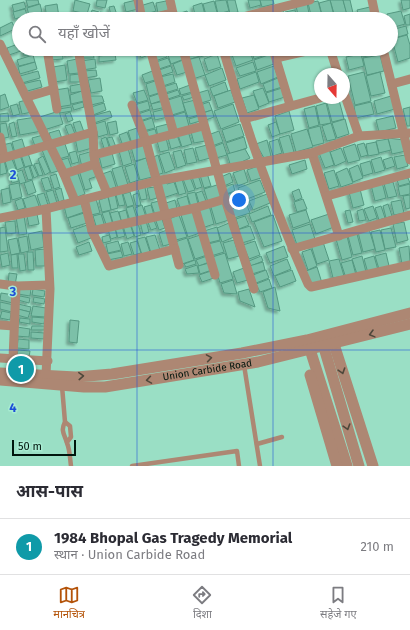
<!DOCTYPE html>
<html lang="hi">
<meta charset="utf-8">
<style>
body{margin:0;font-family:"Fira Sans","Noto Sans Devanagari",sans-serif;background:#f2f2f3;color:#2b2b33}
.compass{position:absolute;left:314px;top:68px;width:36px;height:36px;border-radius:50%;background:#fff;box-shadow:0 1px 3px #0004;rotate:160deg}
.scale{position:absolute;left:12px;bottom:10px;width:64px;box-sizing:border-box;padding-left:4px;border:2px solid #00150d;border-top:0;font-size:11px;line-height:14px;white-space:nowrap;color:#00150d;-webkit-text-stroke:3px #a7ecd2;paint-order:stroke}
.you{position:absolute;left:239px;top:200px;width:14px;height:14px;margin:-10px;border:3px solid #fff;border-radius:50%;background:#1a73e8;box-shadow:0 0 0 6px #1a73e833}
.badge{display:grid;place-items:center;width:26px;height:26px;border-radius:50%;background:#b45309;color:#fff;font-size:13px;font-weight:700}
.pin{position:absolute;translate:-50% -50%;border:2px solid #fff;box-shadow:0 1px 4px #0006}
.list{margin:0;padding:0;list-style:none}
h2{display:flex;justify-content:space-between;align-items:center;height:52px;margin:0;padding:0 16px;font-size:17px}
h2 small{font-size:13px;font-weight:400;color:#7c7c81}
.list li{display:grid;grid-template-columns:26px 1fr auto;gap:12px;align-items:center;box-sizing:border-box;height:56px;padding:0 16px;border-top:1px solid #e1e1e2}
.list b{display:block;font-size:15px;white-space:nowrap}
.list p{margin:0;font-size:13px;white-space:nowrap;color:#7c7c81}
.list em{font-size:13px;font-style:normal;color:#7c7c81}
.icon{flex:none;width:22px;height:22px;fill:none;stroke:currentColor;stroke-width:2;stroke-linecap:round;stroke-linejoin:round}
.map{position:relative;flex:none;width:410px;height:466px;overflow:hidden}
.search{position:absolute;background:#fff;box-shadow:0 1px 3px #0004;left:12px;right:12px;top:12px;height:44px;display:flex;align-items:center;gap:10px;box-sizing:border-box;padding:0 14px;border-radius:22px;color:#7c7c81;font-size:15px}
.sheet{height:108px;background:#fff}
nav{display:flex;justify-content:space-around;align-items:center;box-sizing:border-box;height:56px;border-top:1px solid #e1e1e2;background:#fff;font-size:11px;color:#7c7c81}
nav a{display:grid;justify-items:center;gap:2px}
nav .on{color:#b45309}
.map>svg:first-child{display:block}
.building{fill:#7cc0a8;stroke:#549881;filter:url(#shadow)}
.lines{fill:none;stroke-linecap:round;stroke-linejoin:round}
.service{stroke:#ad8773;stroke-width:4.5}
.minor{stroke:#ad8773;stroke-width:9}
.tertiary{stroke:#ad8773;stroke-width:11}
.oneway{stroke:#4e483b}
.grid{fill:none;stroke:#1d4ed8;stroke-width:1;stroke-opacity:0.55}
.labels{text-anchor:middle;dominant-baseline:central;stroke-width:3;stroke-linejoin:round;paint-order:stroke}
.street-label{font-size:10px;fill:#00150d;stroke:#a7ecd2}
.grid-label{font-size:13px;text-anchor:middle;font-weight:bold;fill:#1d4ed8;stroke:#a7ecd2;stroke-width:3;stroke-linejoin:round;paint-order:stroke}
</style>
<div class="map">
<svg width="410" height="466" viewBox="0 0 410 466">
<defs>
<filter id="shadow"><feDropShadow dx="-2.5" dy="2.5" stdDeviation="1" flood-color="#0004"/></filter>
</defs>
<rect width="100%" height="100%" fill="#9adfc5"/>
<!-- building -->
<g class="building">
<polygon points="26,0 38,0 39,4 28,7"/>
<polygon points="75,0 90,4 87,14 73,11"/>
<polygon points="97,0 107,0 105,8 96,6"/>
<polygon points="136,0 138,9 126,12 124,3"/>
<polygon points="226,0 229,11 218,14 215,1"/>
<polygon points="227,0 235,0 238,12 230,14"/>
<polygon points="248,0 260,0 261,5 250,8"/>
<polygon points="260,0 273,0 274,4 262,7"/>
<polygon points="330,0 343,0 347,14 335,17"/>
<polygon points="330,0 334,16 323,19 319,3"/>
<polygon points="343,0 350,0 353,13 347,15"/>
<polygon points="401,0 410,0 410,8 403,10"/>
<polygon points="166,1 169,10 158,13 156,3"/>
<polygon points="214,1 218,16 207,19 203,4"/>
<polygon points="318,1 322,16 312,19 308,3"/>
<polygon points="24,2 26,8 14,12 12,5"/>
<polygon points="153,2 156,11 143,15 140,6"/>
<polygon points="202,3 206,19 196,19 193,6"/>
<polygon points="307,3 310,19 299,19 296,6"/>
<polygon points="40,4 42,12 29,15 27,8"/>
<polygon points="57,4 59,17 47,19 45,6"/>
<polygon points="114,6 118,18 112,19 109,7"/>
<polygon points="370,7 373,19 360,19 357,10"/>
<polygon points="25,9 27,15 15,19 13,12"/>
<polygon points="92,10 99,12 98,19 90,19"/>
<polygon points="283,10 285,19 272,19 271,13"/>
<polygon points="295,10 297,19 287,19 285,12"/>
<polygon points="187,11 190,19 176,19 174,15"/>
<polygon points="401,11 405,24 391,28 391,19 388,19 387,14"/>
<polygon points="100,12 107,13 106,19 99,19"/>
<polygon points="357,13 359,19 349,19 348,15"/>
<polygon points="410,14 410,25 406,25 404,16"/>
<polygon points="12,22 15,29 0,36 0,28"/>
<polygon points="406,26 408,34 392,39 391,30"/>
<polygon points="407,35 410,45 410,58 398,62 392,39"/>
<polygon points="18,44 21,51 9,55 7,48"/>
<polygon points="33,49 34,53 24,56 23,50"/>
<polygon points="49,49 62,49 63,59 50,60"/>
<polygon points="76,49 76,54 65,56 64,50"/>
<polygon points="81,49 93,49 94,58 81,58"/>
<polygon points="99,49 115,49 116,51 100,54"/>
<polygon points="138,49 150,49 151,54 141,58"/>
<polygon points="185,49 197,49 200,56 188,60"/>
<polygon points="198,49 216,49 216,52 200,57"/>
<polygon points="241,49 249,49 253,60 236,66 231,52"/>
<polygon points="251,49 269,49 271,53 254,59"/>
<polygon points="361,49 380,49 381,53 363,57"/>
<polygon points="165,51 167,57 155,61 153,54"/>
<polygon points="181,51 184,59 171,64 168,55"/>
<polygon points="115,54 116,60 99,62 99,56"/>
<polygon points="217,54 221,67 208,71 204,59"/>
<polygon points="271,54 274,64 257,70 254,60"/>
<polygon points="361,54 364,66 349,70 346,57"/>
<polygon points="33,55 35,62 19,66 17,60"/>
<polygon points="380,55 384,71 367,75 363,58"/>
<polygon points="199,57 205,75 193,79 187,60"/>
<polygon points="168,58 171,65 159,69 156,62"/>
<polygon points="77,59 79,73 69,74 67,61"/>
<polygon points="95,59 96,68 82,70 81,61"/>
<polygon points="183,60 187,72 177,75 173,64"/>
<polygon points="35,62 37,69 20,74 18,67"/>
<polygon points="253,62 256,71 240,76 236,68"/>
<polygon points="65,65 67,80 55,82 53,67"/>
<polygon points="171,66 173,72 161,76 159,70"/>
<polygon points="274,66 278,77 261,84 257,72"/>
<polygon points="222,68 226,80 209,86 205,75"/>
<polygon points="96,70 97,76 85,78 84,71"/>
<polygon points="155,70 158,79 145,83 142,75"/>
<polygon points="38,71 40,78 22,83 20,76"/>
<polygon points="256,72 259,82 240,89 237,79"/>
<polygon points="364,72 371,101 355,105 348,76"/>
<polygon points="380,72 385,93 371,96 366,76"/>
<polygon points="80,74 80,82 70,82 70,75"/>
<polygon points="173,74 175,82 163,86 160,77"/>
<polygon points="100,78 102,91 91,93 88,80"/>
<polygon points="278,78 282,87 266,92 263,84"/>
<polygon points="40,80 42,87 24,92 22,84"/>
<polygon points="158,80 162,92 149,96 146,84"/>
<polygon points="225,82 228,91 213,96 210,88"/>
<polygon points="176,83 178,89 165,93 163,87"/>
<polygon points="81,84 83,91 71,93 70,86"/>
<polygon points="190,85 192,92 181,95 179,89"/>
<polygon points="68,88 71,105 58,107 55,90"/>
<polygon points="263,88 269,103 259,107 253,91"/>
<polygon points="282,88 285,97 269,102 266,93"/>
<polygon points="144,90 148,100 137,103 133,93"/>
<polygon points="178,90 180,95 168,99 166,94"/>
<polygon points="208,90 211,100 201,103 198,93"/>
<polygon points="231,90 235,102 218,108 214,96"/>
<polygon points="82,91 84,101 71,104 70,95"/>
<polygon points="161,93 163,100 151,104 149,97"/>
<polygon points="193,93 194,97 184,100 182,96"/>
<polygon points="5,94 9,107 0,110 0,96"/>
<polygon points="254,95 259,109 247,113 242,98"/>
<polygon points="89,96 102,96 104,102 91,105"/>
<polygon points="181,96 185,111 172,115 168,100"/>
<polygon points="391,96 395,109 377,114 374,101"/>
<polygon points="26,100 32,112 22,114 19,102"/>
<polygon points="195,100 199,115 188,118 183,103"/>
<polygon points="339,100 344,119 332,122 327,103"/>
<polygon points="148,101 150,109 137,113 134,105"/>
<polygon points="164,101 166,107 153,110 151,104"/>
<polygon points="83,102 84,107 74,110 72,105"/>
<polygon points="209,102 212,110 202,113 200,105"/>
<polygon points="371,102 374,114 356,118 354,106"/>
<polygon points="104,103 106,110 93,115 91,107"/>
<polygon points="326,103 331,123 320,125 316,106"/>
<polygon points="17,104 20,114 13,116 10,106"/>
<polygon points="233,104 239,122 221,129 214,111"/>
<polygon points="315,106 319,125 309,128 304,109"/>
<polygon points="71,107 72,111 60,113 59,109"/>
<polygon points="410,107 410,126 407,126 403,109"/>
<polygon points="165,109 168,117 155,120 153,112"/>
<polygon points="150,110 152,117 140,121 138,114"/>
<polygon points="212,110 214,117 206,120 203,113"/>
<polygon points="59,111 63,124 44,130 40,117"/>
<polygon points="110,111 112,117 94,123 92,116"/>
<polygon points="289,111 294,130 280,134 275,116"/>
<polygon points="70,112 73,120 68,122 65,114"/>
<polygon points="185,112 189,126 176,130 172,116"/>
<polygon points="8,113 9,121 0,122 0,114"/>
<polygon points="199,116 200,121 190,124 189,119"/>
<polygon points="393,116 396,128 379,132 376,120"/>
<polygon points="36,117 42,131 20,135 17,120"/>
<polygon points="152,118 155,128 143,131 140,122"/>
<polygon points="345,119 349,134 337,138 332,123"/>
<polygon points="80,121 84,132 77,135 73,123"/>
<polygon points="105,121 108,134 98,137 95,124"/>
<polygon points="116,121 118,133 110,135 107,123"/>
<polygon points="14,122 17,136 12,137 9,124"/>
<polygon points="276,122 280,134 272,137 268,125"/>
<polygon points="6,123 9,137 1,139 0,124"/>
<polygon points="331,123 336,139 327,141 322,126"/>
<polygon points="71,124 75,134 69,136 65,126"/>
<polygon points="168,124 170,134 158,137 156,127"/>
<polygon points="240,124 244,136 226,142 222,130"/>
<polygon points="320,126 324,143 312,146 308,129"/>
<polygon points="137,128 141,141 132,144 128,131"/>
<polygon points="155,129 157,136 146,139 144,132"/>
<polygon points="202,129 205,141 194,143 191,132"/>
<polygon points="307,129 313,147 296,152 291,134"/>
<polygon points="59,130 62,139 52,143 49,133"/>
<polygon points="188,131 192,144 182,147 178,135"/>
<polygon points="219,131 223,142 212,146 208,135"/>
<polygon points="127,132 131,143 123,146 119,135"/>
<polygon points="43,135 46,143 35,146 32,138"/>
<polygon points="89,135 92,148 78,152 75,138"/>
<polygon points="177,135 181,146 171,149 168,138"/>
<polygon points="289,135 294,152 284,155 279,138"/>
<polygon points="106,137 110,150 105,151 101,139"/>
<polygon points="112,137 116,147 111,149 107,138"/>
<polygon points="244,137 247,148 230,154 226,143"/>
<polygon points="166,138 169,150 160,152 157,141"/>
<polygon points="388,138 404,140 406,151 392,154"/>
<polygon points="22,139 25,149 15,153 12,142"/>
<polygon points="278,139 282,153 273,156 269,142"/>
<polygon points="388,139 391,150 379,153 376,141"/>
<polygon points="267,140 271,156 264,158 256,144"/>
<polygon points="64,141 69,156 59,159 54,144"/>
<polygon points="376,142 379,154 368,156 366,144"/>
<polygon points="11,143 14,153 5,156 2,145"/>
<polygon points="143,143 147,158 135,161 131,147"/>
<polygon points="223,143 227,155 216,158 213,147"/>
<polygon points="364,143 368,155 361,157 357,145"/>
<polygon points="355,144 360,160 348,163 343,148"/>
<polygon points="207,145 210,158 199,161 195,148"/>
<polygon points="49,148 58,171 51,173 42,150"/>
<polygon points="128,148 132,163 123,166 119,151"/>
<polygon points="193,148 197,162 187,164 184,150"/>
<polygon points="341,148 346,161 335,166 330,152"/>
<polygon points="245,149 250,158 231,167 227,154"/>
<polygon points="329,149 334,165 325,168 319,153"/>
<polygon points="181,150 186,165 177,168 173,152"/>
<polygon points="76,151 79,162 72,164 69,153"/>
<polygon points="93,151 93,164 82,167 79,155"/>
<polygon points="169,152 175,169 165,173 159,155"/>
<polygon points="28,153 32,165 25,167 21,155"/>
<polygon points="112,153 115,164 102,168 99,156"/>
<polygon points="20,155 24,167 17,170 13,157"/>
<polygon points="158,155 163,173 157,175 151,158"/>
<polygon points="405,155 408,166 397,169 394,157"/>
<polygon points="43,156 50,172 45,175 38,159"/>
<polygon points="381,157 385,170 375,173 371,160"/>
<polygon points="392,157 395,166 386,169 383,160"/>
<polygon points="68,158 72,169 64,171 61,160"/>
<polygon points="146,158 152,177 140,180 135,162"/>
<polygon points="12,159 16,169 8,172 5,161"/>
<polygon points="4,160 7,173 0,175 0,161"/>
<polygon points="305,160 307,169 292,174 289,165"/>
<polygon points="370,161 373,173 363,176 360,164"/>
<polygon points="39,163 43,175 39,176 34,164"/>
<polygon points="134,164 139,180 130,183 125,167"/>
<polygon points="33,165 38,176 34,178 30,166"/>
<polygon points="94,165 98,176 89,179 92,188 85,190 79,170"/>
<polygon points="358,165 363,178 353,182 349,169"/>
<polygon points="29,166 33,179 28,180 24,168"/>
<polygon points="122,166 128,185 118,188 112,169"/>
<polygon points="258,166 261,178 251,181 247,170"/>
<polygon points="347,168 353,183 341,187 336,173"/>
<polygon points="244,169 248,182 238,186 233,173"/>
<polygon points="22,170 26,182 20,184 16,172"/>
<polygon points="334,170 339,186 329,189 324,173"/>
<polygon points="16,171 19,181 12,183 9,173"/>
<polygon points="77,171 85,194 75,198 66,175"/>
<polygon points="111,171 116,187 107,190 102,174"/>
<polygon points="207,173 211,186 204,188 200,175"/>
<polygon points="230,173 233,182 224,186 221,177"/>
<polygon points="56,174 60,187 54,189 50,176"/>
<polygon points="198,175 202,187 196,189 192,177"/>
<polygon points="48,177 52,189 45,191 41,179"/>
<polygon points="190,177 195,190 188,192 183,179"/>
<polygon points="408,178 410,183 399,186 397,180"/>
<polygon points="182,179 186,193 179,195 175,182"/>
<polygon points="32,180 36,192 28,195 24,183"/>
<polygon points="260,180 265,192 242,201 238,188"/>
<polygon points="166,181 167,184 174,182 178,193 163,198 159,183"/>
<polygon points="382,182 386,198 375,201 371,185"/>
<polygon points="393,182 397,196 388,198 384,184"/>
<polygon points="19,183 22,197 12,200 9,185"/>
<polygon points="220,184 223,197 208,202 204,189"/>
<polygon points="233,184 235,191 226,194 224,187"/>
<polygon points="410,184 410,194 400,196 398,187"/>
<polygon points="145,187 147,199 141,200 138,189"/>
<polygon points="155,187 157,198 150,200 147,188"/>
<polygon points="9,188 11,202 3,204 1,190"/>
<polygon points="61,188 64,200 59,202 55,190"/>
<polygon points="299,189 302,198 295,201 292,192"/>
<polygon points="360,189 364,205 353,208 349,192"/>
<polygon points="53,190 57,203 50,205 46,192"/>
<polygon points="202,191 206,201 199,203 196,193"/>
<polygon points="130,192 134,205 127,207 123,194"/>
<polygon points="195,192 198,204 191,207 187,194"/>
<polygon points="234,192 238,203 230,206 226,195"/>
<polygon points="44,193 48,205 41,207 37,195"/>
<polygon points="122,193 125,205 119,206 116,195"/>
<polygon points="138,193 141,205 136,206 133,195"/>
<polygon points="115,194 118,208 111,210 108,196"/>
<polygon points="267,194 270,203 253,210 249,201"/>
<polygon points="35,195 39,206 27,211 23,199"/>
<polygon points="410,195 410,208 406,209 403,196"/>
<polygon points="187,196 190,207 181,210 177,199"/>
<polygon points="108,197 111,210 102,212 99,200"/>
<polygon points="22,198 25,208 18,210 15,201"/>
<polygon points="96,199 100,213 91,215 87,201"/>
<polygon points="303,199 307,209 297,212 294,202"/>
<polygon points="175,200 177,208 168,210 166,203"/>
<polygon points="223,200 229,220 216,224 210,204"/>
<polygon points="401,200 404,213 394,215 391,202"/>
<polygon points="80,201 84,212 67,218 64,206"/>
<polygon points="159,201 162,213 155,215 151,203"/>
<polygon points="246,203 250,213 234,218 230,210"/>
<polygon points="388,204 392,216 386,218 383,206"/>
<polygon points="142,205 146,217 139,219 135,208"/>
<polygon points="151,205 154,215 147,217 144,207"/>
<polygon points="209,205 214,224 202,228 197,209"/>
<polygon points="133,206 137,219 130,221 126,208"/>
<polygon points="268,206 271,215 252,222 249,214"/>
<polygon points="373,206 377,218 369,221 364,209"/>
<polygon points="381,206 385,218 379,220 375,208"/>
<polygon points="363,209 366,220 359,221 357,211"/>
<polygon points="126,210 129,222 122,224 119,212"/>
<polygon points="306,210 310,222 293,228 289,215"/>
<polygon points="350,210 353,222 348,223 345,211"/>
<polygon points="109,211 113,225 107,227 102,213"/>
<polygon points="118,211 122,223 114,226 110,213"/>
<polygon points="193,211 200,233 188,237 181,215"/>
<polygon points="84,213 87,223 71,228 68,218"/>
<polygon points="37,214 39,224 29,226 27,216"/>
<polygon points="101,214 105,227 97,229 93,216"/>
<polygon points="329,214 334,227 316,234 311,220"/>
<polygon points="179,215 187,237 176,240 169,219"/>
<polygon points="273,215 282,241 264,247 254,222"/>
<polygon points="24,216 27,234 19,235 16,217"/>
<polygon points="161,216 165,228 159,230 155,218"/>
<polygon points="245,216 249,225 239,229 236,219"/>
<polygon points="153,218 157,228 151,230 147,220"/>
<polygon points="15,221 16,233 7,234 5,222"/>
<polygon points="146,221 149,232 143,234 140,222"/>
<polygon points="404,222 408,240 397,243 393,224"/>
<polygon points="138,223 141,235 135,237 131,225"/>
<polygon points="229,223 234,237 222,242 217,228"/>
<polygon points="130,224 134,236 127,239 123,226"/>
<polygon points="310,224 315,239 297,245 292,230"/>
<polygon points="87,225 91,238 78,243 73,230"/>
<polygon points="122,226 125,236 118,238 115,228"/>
<polygon points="250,226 255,239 242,243 237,230"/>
<polygon points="5,227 8,251 0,252 0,228"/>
<polygon points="217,227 220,240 208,243 204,231"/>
<polygon points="115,228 117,237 111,239 108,230"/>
<polygon points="391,228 396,247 385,249 381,230"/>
<polygon points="369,229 375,249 363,252 358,232"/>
<polygon points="167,230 171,244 163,246 159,233"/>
<polygon points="380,230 385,250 376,252 371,232"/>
<polygon points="42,231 44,247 31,250 28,234"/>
<polygon points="357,234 362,253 353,255 348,236"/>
<polygon points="109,235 111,241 103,243 102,237"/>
<polygon points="155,235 160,250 151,253 146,237"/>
<polygon points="200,235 207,255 195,259 188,239"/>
<polygon points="27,236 29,251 21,253 18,238"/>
<polygon points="347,236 352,257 342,260 336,239"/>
<polygon points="145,237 150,252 142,255 137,239"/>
<polygon points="17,238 20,253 11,255 8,240"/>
<polygon points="187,238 194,260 182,264 175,242"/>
<polygon points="234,240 239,256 228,259 223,243"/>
<polygon points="118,241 121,250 108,253 106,244"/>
<polygon points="137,241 141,253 134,255 130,243"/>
<polygon points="220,241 224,252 211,256 208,244"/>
<polygon points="255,241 260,255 249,259 243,245"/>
<polygon points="89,242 92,251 79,255 76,247"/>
<polygon points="128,242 132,254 124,256 121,244"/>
<polygon points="323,242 329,260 317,264 311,245"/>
<polygon points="284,246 288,257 270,263 266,253"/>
<polygon points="409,246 410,262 402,264 399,248"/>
<polygon points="45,249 45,266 36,266 35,250"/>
<polygon points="311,249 317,266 308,270 302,252"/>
<polygon points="121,251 123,257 108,260 107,254"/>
<polygon points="27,252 33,252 34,270 28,270"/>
<polygon points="8,253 10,265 2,267 0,255"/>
<polygon points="225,253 233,279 220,283 212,257"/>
<polygon points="386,253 389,266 379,269 375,256"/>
<polygon points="17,254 18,268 12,268 11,255"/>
<polygon points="18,254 24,254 26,270 20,271"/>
<polygon points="207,256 209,262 199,266 196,260"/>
<polygon points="261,256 263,261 251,266 249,261"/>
<polygon points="362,256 366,272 357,274 352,259"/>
<polygon points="374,256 378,270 368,273 364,259"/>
<polygon points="287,259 291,269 274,276 270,266"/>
<polygon points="339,259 344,276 333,278 329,261"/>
<polygon points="195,260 196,264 186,267 184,264"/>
<polygon points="352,260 356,275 346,278 341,263"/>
<polygon points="263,262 265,270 252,274 249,266"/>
<polygon points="209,263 212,270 200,274 198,266"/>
<polygon points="197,265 199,273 187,274 185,269"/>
<polygon points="317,267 322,283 311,286 306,271"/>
<polygon points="244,268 248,280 237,283 233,272"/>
<polygon points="266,270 269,278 256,283 253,275"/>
<polygon points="292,270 296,281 280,287 275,276"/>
<polygon points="211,271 214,278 202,282 199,275"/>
<polygon points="9,273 17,274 15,285 8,285"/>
<polygon points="269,279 272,288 260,292 256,284"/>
<polygon points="233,280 237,294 224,293 221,284"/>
<polygon points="19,287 31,289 30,296 18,294"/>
<polygon points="275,287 280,311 268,308 263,292"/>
<polygon points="33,289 45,291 44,297 32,295"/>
<polygon points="249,289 255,307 240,301 238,292"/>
<polygon points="1,293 14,295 13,303 0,300"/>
<polygon points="20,296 30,298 29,303 18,300"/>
<polygon points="34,297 45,299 44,304 33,302"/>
<polygon points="0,302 14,305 12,312 0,309"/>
<polygon points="18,304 31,307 30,312 17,309"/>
<polygon points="33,306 46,308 45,317 31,316"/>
<polygon points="18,309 30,312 28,318 17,315"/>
<polygon points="2,311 11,313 10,320 0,318"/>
<polygon points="32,317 45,318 44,324 32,322"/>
<polygon points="20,318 30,319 30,324 19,322"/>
<polygon points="70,320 79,321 77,343 69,342"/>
<polygon points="32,326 45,326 45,330 31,330"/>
<polygon points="17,327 30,329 29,337 16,336"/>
<polygon points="31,332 45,333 44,339 31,338"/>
<polygon points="18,339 29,340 29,349 17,348"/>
<polygon points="18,350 30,351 29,357 17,355"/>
</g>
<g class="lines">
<!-- service -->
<g class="service">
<polyline points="244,365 260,466"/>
<path d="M62,386L65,422C60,431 65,435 67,443C70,450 70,459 71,466"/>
<polyline points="65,422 70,426 71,437 67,442"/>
<polyline points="257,444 282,437"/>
<polyline points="132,466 237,451 239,466"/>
</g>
<!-- minor -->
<g class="minor">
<polyline points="138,0 142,19"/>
<polyline points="170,0 174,18"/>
<polyline points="372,0 376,19"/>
<polyline points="148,19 173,13"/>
<polyline points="235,19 310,0"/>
<polyline points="0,44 64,174 75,201"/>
<polyline points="47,49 57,109"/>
<polyline points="150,49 174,134"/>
<polyline points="183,49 225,199 254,289"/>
<path d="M223,49C246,129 274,208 308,284L311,287L410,265"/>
<polyline points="273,49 290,105"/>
<polyline points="330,49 338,74"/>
<polyline points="383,49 410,160"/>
<polyline points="276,58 315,49"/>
<polyline points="392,84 410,79"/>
<polyline points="344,93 359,136"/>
<polyline points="27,97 54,89"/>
<polyline points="132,105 146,141 179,265"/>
<polyline points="244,119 320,98"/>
<polyline points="93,132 94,155"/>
<polyline points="0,137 4,158"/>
<polyline points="312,153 339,236"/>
<polyline points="0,159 93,132 78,49"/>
<polyline points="95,164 107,193"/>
<polyline points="64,174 95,164 94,155 203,126"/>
<polyline points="327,196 410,173"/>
<polyline points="84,199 92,231 109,266 175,249"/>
<polyline points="195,208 215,275"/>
<polyline points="46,209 50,289 46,375"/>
<polyline points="0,218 46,209 156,181 312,153 359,136 410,133"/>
<polyline points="92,231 195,208 225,199"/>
<polyline points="292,249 410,215"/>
<polyline points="0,284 16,286 49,285"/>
<polyline points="0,325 14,326"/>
<polyline points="0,358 48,361"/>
<polyline points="13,359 16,286"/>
</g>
<!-- tertiary -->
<g class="tertiary">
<polyline points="332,338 373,466"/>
<polyline points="322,341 359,466"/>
<polyline points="308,343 347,466"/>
<polyline points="0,373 76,377 112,374 242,353 307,340 410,313"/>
<polyline points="310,375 337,466"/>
<path id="s1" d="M0,380L84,387H105L258,362L410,324"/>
</g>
</g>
<!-- one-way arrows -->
<defs><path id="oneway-chevron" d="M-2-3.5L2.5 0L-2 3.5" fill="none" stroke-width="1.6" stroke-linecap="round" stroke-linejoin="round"/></defs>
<g class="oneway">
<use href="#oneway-chevron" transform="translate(372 334) rotate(165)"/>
<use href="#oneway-chevron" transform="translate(209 358) rotate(-9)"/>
<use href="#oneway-chevron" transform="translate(342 371) rotate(72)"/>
<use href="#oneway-chevron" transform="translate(81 376) rotate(-3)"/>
<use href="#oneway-chevron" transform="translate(149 380) rotate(171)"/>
<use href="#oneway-chevron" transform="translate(347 427) rotate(73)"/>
</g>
<!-- grid -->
<path class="grid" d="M137,0V19M273,0V19M137,49V466M273,49V466M0,116H410M0,233H410M0,350H410"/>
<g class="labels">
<!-- street labels -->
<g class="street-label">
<text stroke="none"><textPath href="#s1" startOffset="209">Union Carbide Road</textPath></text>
</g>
</g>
<g class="grid-label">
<text x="13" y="179">2</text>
<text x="13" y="296">3</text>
<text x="13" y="412">4</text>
</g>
</svg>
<svg class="compass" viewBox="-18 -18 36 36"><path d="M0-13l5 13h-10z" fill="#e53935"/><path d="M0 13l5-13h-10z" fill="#7c7c81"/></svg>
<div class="scale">50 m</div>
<div class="you"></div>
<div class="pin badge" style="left:21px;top:369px;background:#0f9aa8">1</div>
<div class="search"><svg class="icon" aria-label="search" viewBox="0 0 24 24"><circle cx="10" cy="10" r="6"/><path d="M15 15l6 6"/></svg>यहाँ खोजें</div>
</div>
<section class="sheet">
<h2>आस-पास<small></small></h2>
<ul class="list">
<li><span class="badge" style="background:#0f9aa8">1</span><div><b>1984 Bhopal Gas Tragedy Memorial</b><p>स्थान · Union Carbide Road</p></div><em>210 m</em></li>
</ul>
</section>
<nav>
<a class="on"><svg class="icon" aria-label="map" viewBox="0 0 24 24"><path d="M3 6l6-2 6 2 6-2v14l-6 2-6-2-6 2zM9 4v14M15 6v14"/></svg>मानचित्र</a>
<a><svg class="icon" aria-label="directions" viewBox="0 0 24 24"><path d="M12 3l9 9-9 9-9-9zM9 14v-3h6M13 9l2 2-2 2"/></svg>दिशा</a>
<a><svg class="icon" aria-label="saved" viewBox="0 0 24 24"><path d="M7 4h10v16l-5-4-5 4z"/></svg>सहेजे गए</a>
</nav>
